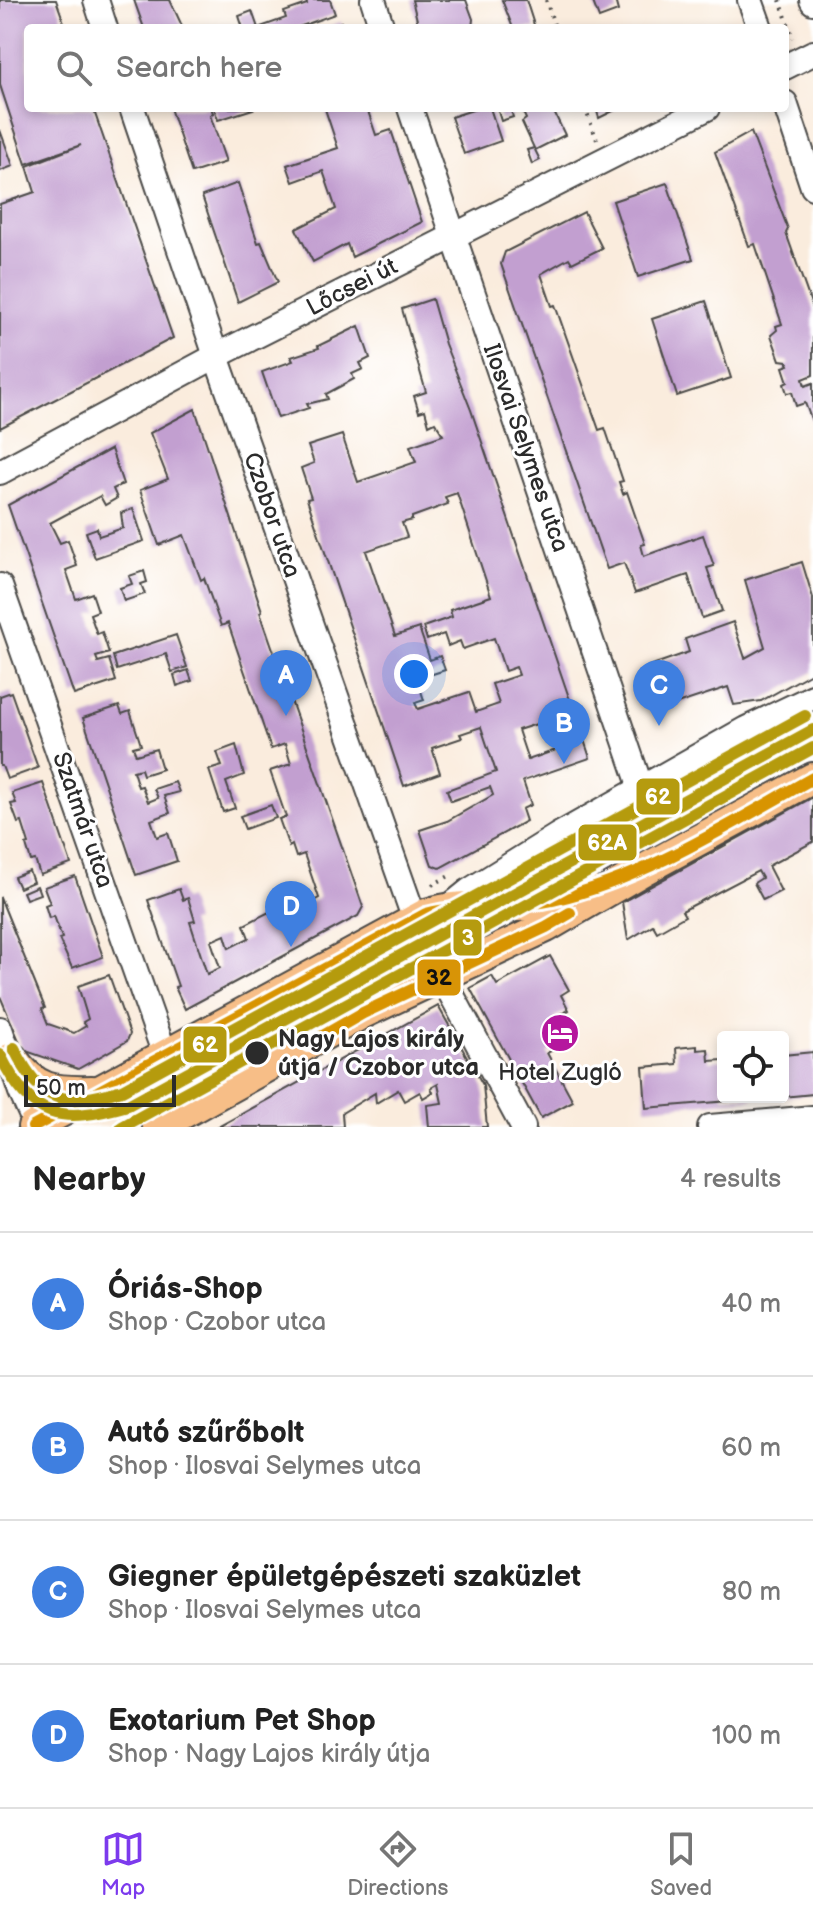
<!DOCTYPE html>
<meta charset="utf-8">
<style>
body{margin:0;font-family:"Balsamiq Sans",sans-serif;background:#f6f6f6;color:#222}
.controls{position:absolute;right:24px;bottom:24px;display:grid;overflow:hidden;border-radius:8px;box-shadow:0 4px 12px #0003}
.controls button{width:72px;height:72px;display:grid;place-items:center;padding:0;border:0;border-bottom:2px solid #e0e0e0;background:#fff;color:#222;font:40px sans-serif}
.scale{position:absolute;left:24px;bottom:20px;width:152px;box-sizing:border-box;padding-left:8px;border:4px solid #2b2b2b;border-top:0;font-size:22px;line-height:28px;white-space:nowrap;color:#2b2b2b;-webkit-text-stroke:6px #fff;paint-order:stroke}
.you{position:absolute;left:414px;top:674px;width:28px;height:28px;margin:-20px;border:6px solid #fff;border-radius:50%;background:#1a73e8;box-shadow:0 0 0 12px #1a73e833}
.badge{display:grid;place-items:center;width:52px;height:52px;border-radius:50%;background:#7c3aed;color:#fff;font-size:26px;font-weight:700}
.pin{position:absolute;translate:-50% -66px;filter:drop-shadow(0 2px 4px #0008)}
.pin::after{content:'';position:absolute;top:42px;width:28px;height:24px;background:inherit;clip-path:polygon(0 0,100% 0,50% 100%)}
.list{margin:0;padding:0;list-style:none}
h2{display:flex;justify-content:space-between;align-items:center;height:104px;margin:0;padding:0 32px;font-size:34px}
h2 small{font-size:26px;font-weight:400;color:#767676}
.list li{display:grid;grid-template-columns:52px 1fr auto;gap:24px;align-items:center;box-sizing:border-box;height:144px;padding:0 32px;border-top:2px solid #e0e0e0}
.list b{display:block;font-size:30px;white-space:nowrap}
.list p{margin:0;font-size:26px;white-space:nowrap;color:#767676}
.list em{font-size:26px;font-style:normal;color:#767676}
.icon{flex:none;width:44px;height:44px;fill:none;stroke:currentColor;stroke-width:2;stroke-linecap:round;stroke-linejoin:round}
.map{position:relative;flex:none;width:813px;height:1127px;overflow:hidden}
.search{position:absolute;background:#fff;box-shadow:0 4px 12px #0003;left:24px;right:24px;top:24px;height:88px;display:flex;align-items:center;gap:20px;box-sizing:border-box;padding:0 28px;border-radius:8px;color:#767676;font-size:30px}
.sheet{height:680px;background:#fff}
nav{display:flex;justify-content:space-around;align-items:center;box-sizing:border-box;height:112px;border-top:2px solid #e0e0e0;background:#fff;font-size:22px;color:#767676}
nav a{display:grid;justify-items:center;gap:4px}
nav .on{color:#7c3aed}
.map>svg:first-child{display:block}
.building{fill:#c29fd0;fill-rule:evenodd}
.lines{fill:none;stroke-linecap:round;stroke-linejoin:round}
.minor-casing{stroke:#4a4846;stroke-width:28}
.major-casing{stroke:#4a4846;stroke-width:34}
.path{stroke:#4a4846;stroke-width:4;stroke-dasharray:2 6;stroke-linecap:butt}
.minor{stroke:#fff;stroke-width:24}
.major{stroke:#f7be87;stroke-width:30}
.bus-1-casing{stroke:#fff;stroke-width:18}
.bus-1{stroke:#d89406;stroke-width:12}
.tram-1-casing{stroke:#fff;stroke-width:18}
.tram-2-casing{stroke:#fff;stroke-width:18}
.tram-3-casing{stroke:#fff;stroke-width:18}
.tram-1{stroke:#b59b0f;stroke-width:12}
.tram-2{stroke:#b59b0f;stroke-width:12}
.tram-3{stroke:#b59b0f;stroke-width:12}
.stop-dot{fill:#2b2b2b;stroke:#fff;stroke-width:3}
.labels{text-anchor:middle;dominant-baseline:central;stroke-width:6;stroke-linejoin:round;paint-order:stroke}
.street-label{font-size:24px;fill:#2b2b2b;stroke:#fff}
.stop-label{font-size:24px;font-weight:bold;fill:#2b2b2b;stroke:#fff;text-anchor:start}
.poi-label{font-size:24px;fill:#2b2b2b;stroke:#fff}
.line-badge{stroke:#fff;stroke-width:3}
.badge-label{font-size:22px;text-anchor:middle;font-weight:bold;fill:#fff}
.pale-badge-label{font-size:22px;text-anchor:middle;font-weight:bold;fill:#111}
</style>
<div class="map">
<svg width="813" height="1127" viewBox="0 0 813 1127">
<rect width="100%" height="100%" fill="#fff"/>
<filter id="ink" filterUnits="userSpaceOnUse"><feTurbulence type="fractalNoise" baseFrequency=".0125" numOctaves="2"/><feDisplacementMap in="SourceGraphic" scale="16" xChannelSelector="R" yChannelSelector="G"/><feConvolveMatrix kernelMatrix="1 2 1 2 8 2 1 2 1" color-interpolation-filters="sRGB"/></filter>
<filter id="wash" filterUnits="userSpaceOnUse"><feTurbulence type="fractalNoise" baseFrequency=".006" numOctaves="4" result="noise"/><feDisplacementMap in="SourceGraphic" scale="32" xChannelSelector="R" yChannelSelector="G"/><feGaussianBlur stdDeviation="1.8" result="paint"/><feColorMatrix in="noise" values="0 0 0 0 0 0 0 0 0 0 0 0 0 0 0 0 0 1.4 0 .05"/><feComposite in="paint" operator="in"/></filter>
<g filter="url(#wash)">
<rect width="100%" height="100%" fill="#faecdd"/>
<g id="blocks">
<!-- building -->
<g class="building">
<polygon points="0,0 56,0 66,28 28,28 28,108 93,108 173,338 0,428 0,204 35,192 27,166 81,145 26,164 0,85"/>
<polygon points="134,0 170,0 183,28 144,28"/>
<polygon points="306,0 330,0 335,14 296,28 243,28 239,16 252,11 258,28 286,18 284,12 307,4"/>
<polygon points="412,0 466,0 473,19 472,28 419,28"/>
<polygon points="502,0 526,0 535,28 513,28"/>
<polygon points="599,0 615,0 618,11 599,18 593,2"/>
<polygon points="341,22 342,28 324,28"/>
<polygon points="170,108 211,108 213,113 210,115 226,162 192,173"/>
<polygon points="214,108 252,108 253,109 218,120"/>
<polygon points="367,108 376,135 391,130 422,222 352,257 347,244 313,262 296,229 336,209 323,171 293,182 287,165 338,148 325,109"/>
<polygon points="479,108 490,108 501,141 464,154 451,117"/>
<polygon points="497,108 510,108 513,117 501,121"/>
<polygon points="521,108 552,108 565,135 535,150 540,160 532,164 527,150 534,148 522,122 526,119"/>
<polygon points="596,108 619,108 599,118"/>
<polygon points="0,130 13,166 0,171"/>
<polygon points="751,132 788,229 786,233 813,309 813,375 803,379 805,386 813,383 813,424 805,403 796,406 792,392 787,393 784,384 788,382 783,367 789,365 787,361 780,360 771,335 777,330 776,326 782,324 755,244 749,246 715,152"/>
<polygon points="238,183 258,243 261,242 278,282 238,302 202,196"/>
<polygon points="667,183 693,259 638,277 613,201"/>
<polygon points="584,212 602,248 572,263 569,258 541,274 552,306 555,305 599,430 605,428 623,481 619,482 623,494 627,492 645,544 641,545 644,556 703,535 714,566 707,568 722,611 702,618 688,575 635,593 624,563 607,569 501,264 505,252"/>
<path d="M432,299L445,344L471,410L574,712L518,730L528,760L584,740L590,758L523,781L531,805L522,809L526,821L440,868L432,865L420,830L447,821L493,795L490,787L451,801L447,790L496,772L481,727L460,734L462,738L432,748L440,773L404,786L307,499L311,498L301,468L314,463L308,446L342,435L358,482L416,462L410,446L443,435L435,422L429,425L425,410L419,412L414,396L426,392L402,309ZM457,493L491,596L450,610L452,617L423,627L427,640L444,634L448,646L460,641L463,649L494,638L505,671L516,667L519,675L492,684L499,704L476,712L469,692L418,709L415,703L424,700L417,679L445,670L440,656L430,660L419,628L395,636L366,551L407,537L402,523L412,520V517L448,504L445,497Z"/>
<polygon points="706,301 731,378 677,396 652,319"/>
<polygon points="359,326 370,358 360,363 363,369 352,374 354,379 326,394 328,399 307,404 309,408 278,418 262,372 293,361 291,357 319,348 318,346"/>
<polygon points="195,409 262,611 260,612 363,907 358,916 185,1009 175,987 178,986 148,900 179,889 183,900 188,898 195,921 190,922 207,974 220,968 211,941 225,935 229,948 249,938 244,925 269,912 271,916 287,906 285,902 300,894 302,898 306,896 310,903 319,898 304,854 296,857 292,845 289,847 279,819 286,817 270,771 291,764 285,744 271,749 228,623 221,626 204,578 201,580 184,535 159,545 140,490 168,479 150,433"/>
<polygon points="111,449 123,484 113,489 117,498 105,505 100,496 50,523 60,543 68,540 77,566 66,570 76,599 92,593 98,611 90,614 97,634 102,632 109,653 96,657 98,662 109,659 116,681 74,695 8,505"/>
<polygon points="133,509 144,541 95,558 86,532 97,528 99,536 123,528 121,513"/>
<polygon points="802,562 813,598 813,672 761,701 734,705 728,687 671,706 664,687 657,689 649,666 689,652 685,639 733,622 745,658 765,647 745,580"/>
<polygon points="144,571 147,582 141,584 145,594 124,601 120,588 132,584 129,576"/>
<polygon points="176,635 187,667 172,672 166,654 117,670 113,656"/>
<polygon points="188,670 192,681 177,686 174,675"/>
<polygon points="11,692 38,768 7,779 2,766 0,766 0,696"/>
<polygon points="119,706 122,714 130,711 141,745 133,747 136,755 156,749 162,769 143,775 141,769 133,771 138,787 142,786 148,802 158,798 154,789 175,782 179,792 164,796 170,813 151,820 157,837 168,833 177,861 136,875 83,718"/>
<polygon points="236,745 244,775 226,782 235,808 223,812 209,770 222,766 217,752"/>
<polygon points="43,783 71,864 40,875 35,860 31,861 26,845 29,844 22,822 18,823 11,804 16,803 12,793"/>
<polygon points="813,797 813,842 768,866 781,891 763,900 754,883 762,878 758,871 682,911 685,916 657,932 653,925 628,940 622,902"/>
<polygon points="271,805 276,818 245,829 240,816"/>
<polygon points="29,871 33,882 19,888 14,877"/>
<polygon points="75,876 103,957 72,968 59,939 62,938 54,916 49,918 45,905 50,903 44,887"/>
<polygon points="37,886 40,894 26,899 23,892"/>
<polygon points="0,897 45,1008 42,1009 48,1024 74,1033 86,1026 83,1022 88,1019 78,986 109,975 130,1034 127,1041 78,1069 23,1050 0,996"/>
<polygon points="550,956 569,990 561,995 569,1010 555,1017 568,1042 547,1053 573,1101 541,1118 470,988 492,976 497,985"/>
<polygon points="438,1006 483,1085 487,1127 429,1127 427,1105 442,1103 438,1084 431,1088 433,1092 423,1098 420,1092 404,1101 398,1090 376,1103 375,1093 342,1113 343,1127 218,1127"/>
<polygon points="697,1046 697,1050 708,1049 709,1061 723,1060 723,1097 753,1097 753,1099 646,1108 643,1067 677,1064 676,1048"/>
<polygon points="813,1052 813,1094 783,1097 783,1055"/>
</g>
</g>
</g>
<g filter="url(#ink)">
<use href="#blocks" fill-opacity="0" stroke="#4a4846" stroke-width="2"/>
<g class="lines">
<!-- minor casing -->
<g class="minor-casing">
<g id="minor">
<polyline points="96,0 105,28"/>
<polyline points="373,0 382,28"/>
<polyline points="750,0 760,28"/>
<polyline points="812,0 813,2"/>
<polyline points="785,67 813,53"/>
<polyline points="785,103 813,187"/>
<polyline points="132,108 216,356 415,920"/>
<polyline points="410,108 641,788"/>
<polyline points="0,472 216,356 707,108"/>
<polyline points="0,586 165,1055"/>
<polyline points="448,908 469,891 557,836 746,729 813,697"/>
<polyline points="442,977 523,1127"/>
<polyline points="0,1029 21,1092 37,1127"/>
<polyline points="710,1127 813,1118"/>
</g>
</g>
<!-- major casing -->
<g class="major-casing">
<g id="major">
<path d="M390,992C420,969 428,958 415,920"/>
<path d="M12,1058C36,1091 53,1092 92,1091"/>
<path d="M33,1127L426,914C461,902 496,909 532,905C551,902 569,896 587,889"/>
<polyline points="158,1127 363,1013 546,927 645,869 813,778"/>
</g>
</g>
<!-- path -->
<g class="path">
<polyline points="546,0 555,28"/>
<polyline points="780,0 793,38"/>
<polyline points="585,108 597,140"/>
<polyline points="432,885 453,874"/>
</g>
<!-- minor -->
<use href="#minor" class="minor"/>
<!-- major -->
<use href="#major" class="major"/>
<!-- bus-1 casing -->
<g class="bus-1-casing">
<g id="bus-1">
<polyline points="309,1044 363,1013 546,927 570,913"/>
<path d="M33,1127L426,914C468,903 511,910 553,900C647,878 730,824 813,778"/>
</g>
</g>
<!-- bus-1 -->
<use href="#bus-1" class="bus-1"/>
<!-- tram-1 casing -->
<g class="tram-1-casing">
<path id="tram-1" d="M0,1055C32,1120 61,1124 128,1105L813,730"/>
</g>
<!-- tram-2 casing -->
<g class="tram-2-casing">
<polyline id="tram-2" points="122,1127 813,748"/>
</g>
<!-- tram-3 casing -->
<g class="tram-3-casing">
<path id="tram-3" d="M14,1048C42,1105 64,1107 122,1090L805,716"/>
</g>
<!-- tram-1 -->
<use href="#tram-1" class="tram-1"/>
<!-- tram-2 -->
<use href="#tram-2" class="tram-2"/>
<!-- tram-3 -->
<use href="#tram-3" class="tram-3"/>
</g>
</g>
<!-- icons -->
<defs>
<g id="hotel-disc" transform="scale(2)"><circle r="9.5" fill="#b5179e" stroke="#fff"/><path d="M-6-4.5h1.5V1H6V5H4.5V3h-9V5H-6ZM-4 0a1.8 1.8 0 1 1 3.6 0ZM.5 0V-2.5h3Q6-2.5 6 0Z" fill="#fff"/></g>
</defs>
<g fill-rule="evenodd">
<use href="#hotel-disc" x="560" y="1033"/>
</g>
<!-- markers -->
<circle class="stop-dot" cx="257" cy="1053" r="13"/>
<g class="labels">
<!-- street labels -->
<g class="street-label">
<text transform="translate(352 287) rotate(-27)">Lőcsei út</text>
<text transform="translate(526 448) rotate(71)">Ilosvai Selymes utca</text>
<text transform="translate(272 515) rotate(71)">Czobor utca</text>
<text transform="translate(83 820) rotate(71)">Szatmár utca</text>
</g>
<!-- stop labels -->
<g class="stop-label">
<text x="278" y="1039">Nagy Lajos király<tspan x="278" dy="28">útja / Czobor utca</tspan></text>
</g>
<!-- poi labels -->
<g class="poi-label">
<text x="560" y="1072">Hotel Zugló</text>
</g>
</g>
<g class="line-badge">
<rect x="635" y="777" width="46" height="39" rx="8" fill="#b59b0f"/>
<rect x="577" y="823" width="61" height="39" rx="8" fill="#b59b0f"/>
<rect x="452" y="918" width="31" height="39" rx="8" fill="#b59b0f"/>
<rect x="416" y="958" width="46" height="39" rx="8" fill="#d89406"/>
<rect x="182" y="1025" width="46" height="39" rx="8" fill="#b59b0f"/>
</g>
<g class="badge-label">
<text x="658" y="804">62</text>
<text x="607" y="850">62A</text>
<text x="468" y="945">3</text>
<text x="205" y="1052">62</text>
</g>
<g class="pale-badge-label">
<text x="439" y="985">32</text>
</g>
</svg>
<div class="controls">
<button><svg class="icon" aria-label="locate" viewBox="0 0 24 24"><circle cx="12" cy="12" r="6"/><path d="M12 2v4M12 18v4M2 12h4M18 12h4"/></svg></button>
</div>
<div class="scale">50 m</div>
<div class="you"></div>
<div class="pin badge" style="left:286px;top:716px;background:#3f7fe0">A</div>
<div class="pin badge" style="left:564px;top:764px;background:#3f7fe0">B</div>
<div class="pin badge" style="left:659px;top:726px;background:#3f7fe0">C</div>
<div class="pin badge" style="left:291px;top:947px;background:#3f7fe0">D</div>
<div class="search"><svg class="icon" aria-label="search" viewBox="0 0 24 24"><circle cx="10" cy="10" r="6"/><path d="M15 15l6 6"/></svg>Search here</div>
</div>
<section class="sheet">
<h2>Nearby<small>4 results</small></h2>
<ul class="list">
<li><span class="badge" style="background:#3f7fe0">A</span><div><b>Óriás-Shop</b><p>Shop · Czobor utca</p></div><em>40 m</em></li>
<li><span class="badge" style="background:#3f7fe0">B</span><div><b>Autó szűrőbolt</b><p>Shop · Ilosvai Selymes utca</p></div><em>60 m</em></li>
<li><span class="badge" style="background:#3f7fe0">C</span><div><b>Giegner épületgépészeti szaküzlet</b><p>Shop · Ilosvai Selymes utca</p></div><em>80 m</em></li>
<li><span class="badge" style="background:#3f7fe0">D</span><div><b>Exotarium Pet Shop</b><p>Shop · Nagy Lajos király útja</p></div><em>100 m</em></li>
</ul>
</section>
<nav>
<a class="on"><svg class="icon" aria-label="map" viewBox="0 0 24 24"><path d="M3 6l6-2 6 2 6-2v14l-6 2-6-2-6 2zM9 4v14M15 6v14"/></svg>Map</a>
<a><svg class="icon" aria-label="directions" viewBox="0 0 24 24"><path d="M12 3l9 9-9 9-9-9zM9 14v-3h6M13 9l2 2-2 2"/></svg>Directions</a>
<a><svg class="icon" aria-label="saved" viewBox="0 0 24 24"><path d="M7 4h10v16l-5-4-5 4z"/></svg>Saved</a>
</nav>
